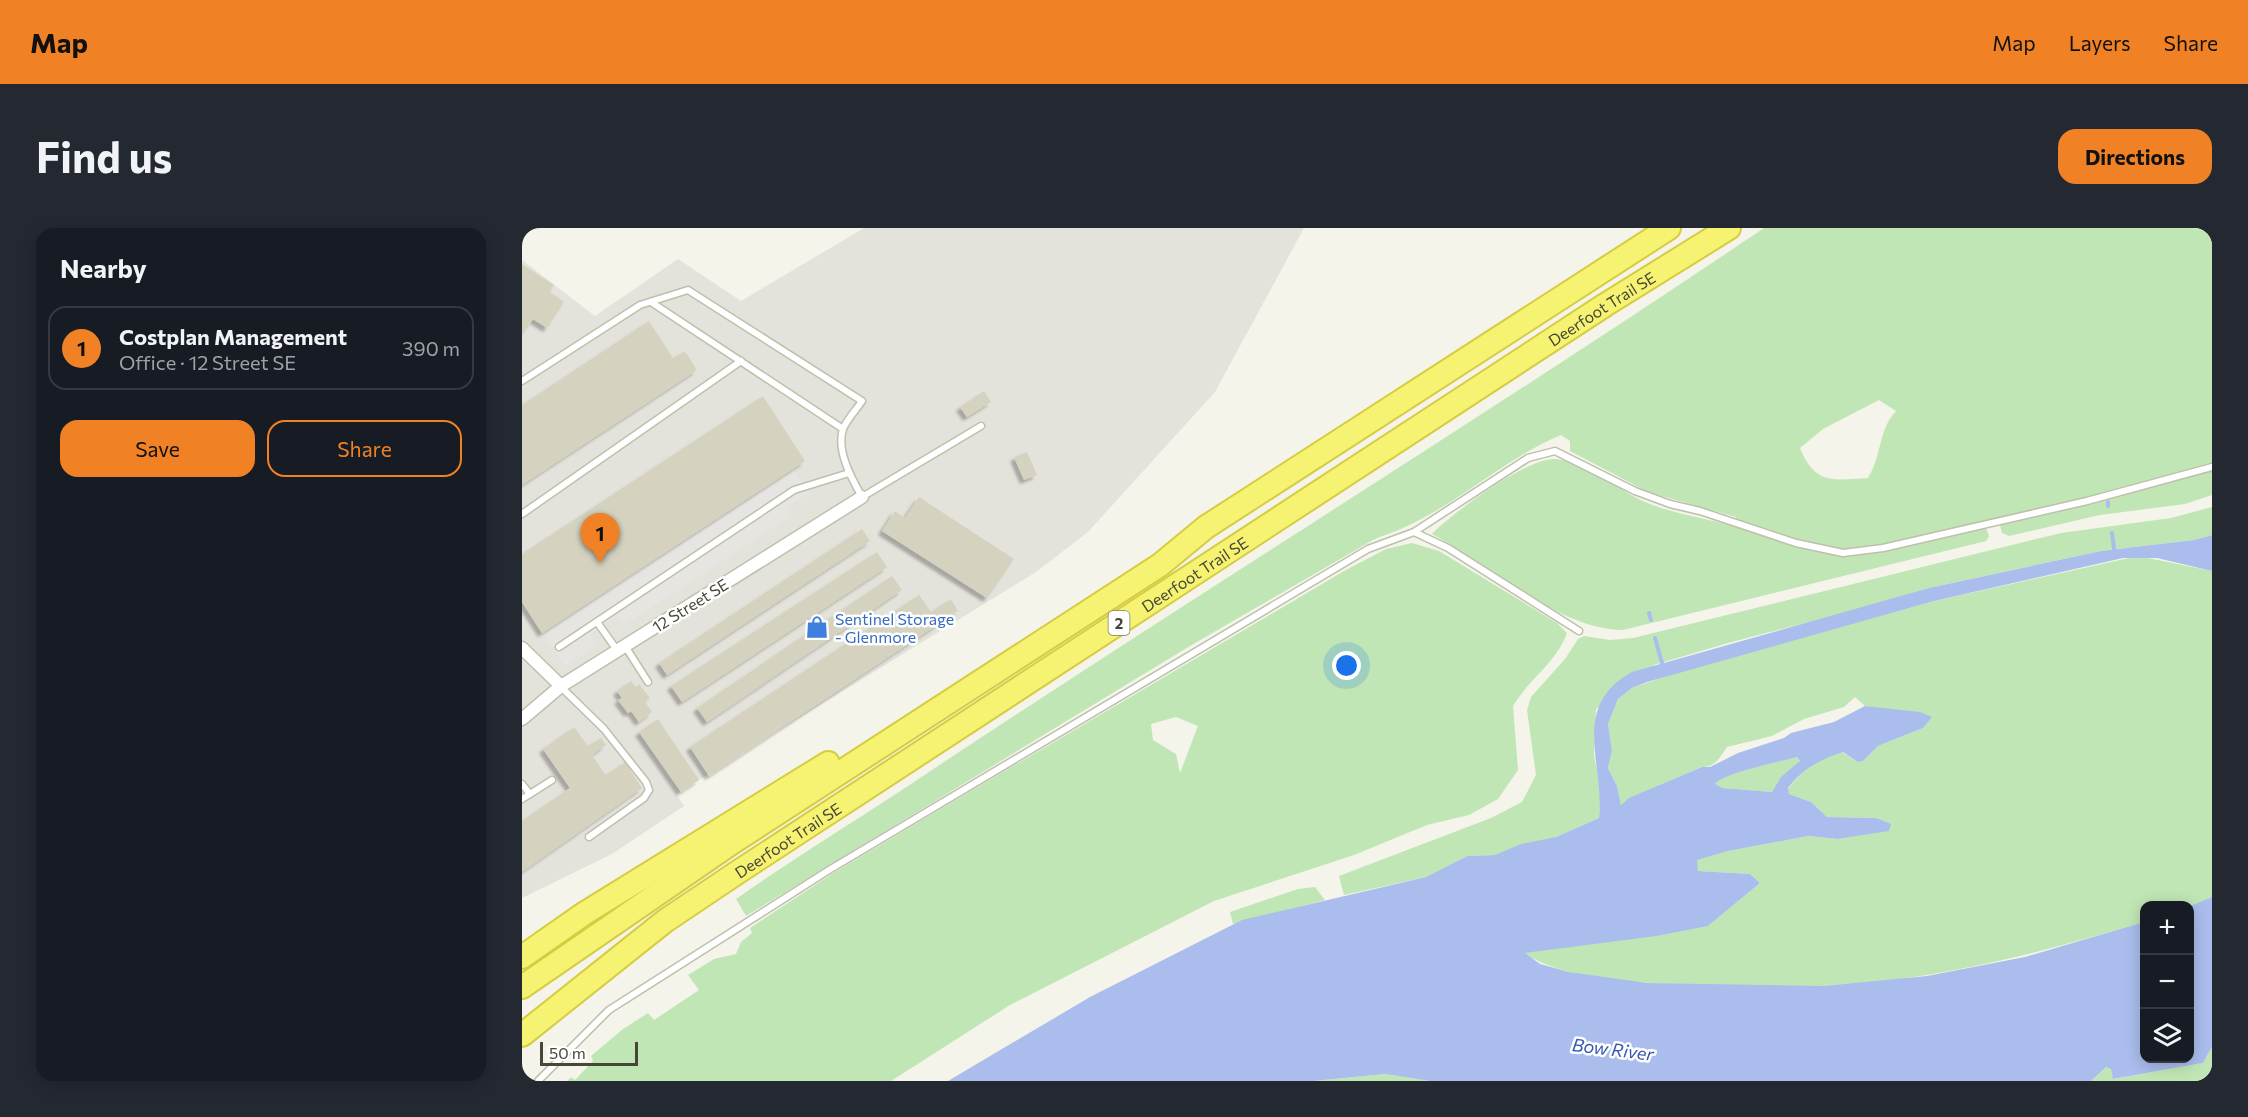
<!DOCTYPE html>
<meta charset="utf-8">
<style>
body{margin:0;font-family:Commissioner,sans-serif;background:#242831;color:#f1f3f6}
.controls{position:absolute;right:18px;bottom:18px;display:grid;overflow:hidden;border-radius:12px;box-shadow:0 3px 15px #0003}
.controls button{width:54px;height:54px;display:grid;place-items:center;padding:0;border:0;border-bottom:2px solid #363941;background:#171b24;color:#f1f3f6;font:30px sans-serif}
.scale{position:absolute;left:18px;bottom:15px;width:98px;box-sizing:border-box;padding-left:6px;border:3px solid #484638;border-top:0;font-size:16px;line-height:21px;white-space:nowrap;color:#484638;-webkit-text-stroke:4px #fff;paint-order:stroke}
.you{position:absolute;left:825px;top:438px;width:21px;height:21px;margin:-15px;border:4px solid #fff;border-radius:50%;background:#1a73e8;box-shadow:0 0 0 9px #1a73e833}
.badge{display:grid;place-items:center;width:39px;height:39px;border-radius:50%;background:#f08125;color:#111;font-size:20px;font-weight:700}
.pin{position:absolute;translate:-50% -50px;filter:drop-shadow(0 2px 3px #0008)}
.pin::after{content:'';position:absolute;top:32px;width:21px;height:18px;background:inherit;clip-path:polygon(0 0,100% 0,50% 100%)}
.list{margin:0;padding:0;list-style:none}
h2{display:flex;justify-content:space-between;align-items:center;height:78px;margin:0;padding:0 24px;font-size:26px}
h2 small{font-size:20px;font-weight:400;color:#9ea1a6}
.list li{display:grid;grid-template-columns:39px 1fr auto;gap:18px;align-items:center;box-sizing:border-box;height:84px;margin:0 12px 12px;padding:0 12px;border:2px solid #363941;border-radius:18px}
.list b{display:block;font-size:22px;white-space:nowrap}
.list p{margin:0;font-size:20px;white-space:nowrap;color:#9ea1a6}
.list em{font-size:20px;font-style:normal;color:#9ea1a6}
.actions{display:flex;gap:12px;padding:18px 24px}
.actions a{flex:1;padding:14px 0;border:2px solid #f08125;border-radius:18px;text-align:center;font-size:21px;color:#f08125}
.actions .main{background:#f08125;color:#111}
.icon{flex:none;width:33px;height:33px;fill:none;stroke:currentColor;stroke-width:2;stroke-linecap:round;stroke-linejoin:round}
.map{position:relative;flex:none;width:1690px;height:853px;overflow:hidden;border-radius:18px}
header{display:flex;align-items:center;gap:36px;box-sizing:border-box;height:84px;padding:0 30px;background:#f08125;color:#111}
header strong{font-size:28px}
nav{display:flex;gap:33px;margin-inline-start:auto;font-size:21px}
.intro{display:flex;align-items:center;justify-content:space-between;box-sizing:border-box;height:144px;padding:0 36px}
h1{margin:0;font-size:42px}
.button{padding:15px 27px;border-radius:18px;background:#f08125;color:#111;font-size:21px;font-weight:700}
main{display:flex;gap:36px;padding:0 36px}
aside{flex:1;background:#171b24;border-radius:18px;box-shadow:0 3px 15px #0003}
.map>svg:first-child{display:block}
.industrial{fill:#e4e3db}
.green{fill:#c1e6b5;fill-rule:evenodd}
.parking{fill:#e6e5e1}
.water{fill:#aabded;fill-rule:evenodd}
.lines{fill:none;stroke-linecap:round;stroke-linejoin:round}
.stream{stroke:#aabded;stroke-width:4}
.building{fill:#d5d3c0;filter:url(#shadow)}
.service-casing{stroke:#bfbfad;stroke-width:9}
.minor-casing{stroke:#bfbfad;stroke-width:15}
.motorway-casing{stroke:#d6cc41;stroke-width:26}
.service{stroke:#fff;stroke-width:6}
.minor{stroke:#fff;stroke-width:12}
.motorway{stroke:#f7f372;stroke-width:22}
.labels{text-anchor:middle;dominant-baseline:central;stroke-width:5;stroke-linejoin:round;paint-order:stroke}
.shield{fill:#fff;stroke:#7f7e74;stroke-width:1.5}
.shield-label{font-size:15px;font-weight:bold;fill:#484638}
.street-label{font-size:16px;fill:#484638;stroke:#fff}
.shop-label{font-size:16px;fill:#366cbe;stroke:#fff;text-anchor:start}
.water-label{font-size:18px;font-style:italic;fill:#3657af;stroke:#fff}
</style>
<header>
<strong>Map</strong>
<nav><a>Map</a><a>Layers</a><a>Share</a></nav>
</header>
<div class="intro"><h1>Find us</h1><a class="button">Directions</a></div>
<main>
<aside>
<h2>Nearby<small></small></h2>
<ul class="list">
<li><span class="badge">1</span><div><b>Costplan Management</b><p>Office · 12 Street SE</p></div><em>390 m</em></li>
</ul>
<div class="actions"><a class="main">Save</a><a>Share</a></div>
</aside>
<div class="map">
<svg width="1690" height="853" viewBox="0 0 1690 853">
<defs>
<filter id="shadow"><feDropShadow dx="-4" dy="4" stdDeviation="1.5" flood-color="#0004"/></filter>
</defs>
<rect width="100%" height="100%" fill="#f4f4ea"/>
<!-- industrial -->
<polygon class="industrial" points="342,0 782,0 693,164 566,304 514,344 154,566 162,578 90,626 0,670 0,32 73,88 156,31 219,73"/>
<!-- green -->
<g class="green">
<path d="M1242,0H1690V267L1663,276L1578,287L1487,308L1480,305L1478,297L1464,300L1467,308L1464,313L1101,402C1038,402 966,336 910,306C929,286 1006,229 1033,231C1065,233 1094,261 1123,274C1148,285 1183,290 1211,298L1214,289L1126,264L1048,223V213L1039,207C982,231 937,275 881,300C871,305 861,307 851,312L668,418L224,688L214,671C278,626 345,586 410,542C686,359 968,185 1242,0ZM1357,172L1374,183C1356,202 1360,228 1346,250C1311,252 1293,257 1278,220L1301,201Z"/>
<polygon points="1690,279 1690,307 1672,312 1579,323 1407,360 1338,381 1206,415 1132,437 1074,481 1072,527 1079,562 1077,590 1034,609 973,627 945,628 904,649 822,667 817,648 969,590 1000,574 1014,547 1005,482 1009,469 1043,431 1056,411 1062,408 1088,412 1111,410 1539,305 1649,290"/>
<path d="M890,315L917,323L1035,395L1045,405C1034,435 1007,451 991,478L996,542L976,571L947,587L905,597L832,627L692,673L488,777L369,853H45L49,849L53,852L71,833L69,828L101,801L126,785L132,792L177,762L166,747L192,731L214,726L219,714L230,705L228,700L313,644L449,563L822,343L864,321ZM654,489L676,498L658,545L654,526L631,512L629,496Z"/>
<path d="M1616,328L1690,343V669L1668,678H1622V694C1517,725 1412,753 1302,758C1255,761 1207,758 1161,756C1113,755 1042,752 1002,725L1186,698L1238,655L1228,646L1176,643L1174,632L1205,623L1287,608L1315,611L1354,590L1305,589L1289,574L1267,566L1266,561C1281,541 1297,532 1320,524L1336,534L1341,533L1356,518L1401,500L1380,483L1343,478L1333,469L1322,479L1282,491L1250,508L1205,519C1198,529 1194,539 1180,539L1138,557L1099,577L1095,558L1086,540L1090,523L1086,496L1096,471L1110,460L1159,443L1412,373Z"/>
<path d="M1275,529L1278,533L1250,564L1199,560L1193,556C1200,545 1258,534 1275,529Z"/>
<polygon points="793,659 803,672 711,696 708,684 776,661"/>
<polygon points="1690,819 1690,853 1569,853 1584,839 1589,841 1592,851 1681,835"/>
<polygon points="863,846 908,853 792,853"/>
</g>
<!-- parking -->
<polygon class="parking" points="272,243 287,265 264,279 269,288 101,398 94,389 68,407 75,417 43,438 22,407"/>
<!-- water -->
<path class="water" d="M1690,307V343L1635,330H1601L1412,373L1125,454L1110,460L1096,471L1086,496L1090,523L1086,540L1095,558L1099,577L1107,570L1180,539H1188L1216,525L1262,510L1269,505L1312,494L1343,478L1398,484L1410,489L1401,500L1356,518L1341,533L1336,534L1321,524C1297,532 1281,541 1266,560L1267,566L1289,574L1305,589L1354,590L1369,596L1367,603L1315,611L1287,608L1206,623L1175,632L1176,643L1228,646L1238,655L1186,698L1134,708L1003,725L1018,736L1047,744L1125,755L1302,758L1405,748L1503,729L1622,694V830H1668V678L1690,669V819L1681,835L1591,851L1589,841L1584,839L1569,853H908L863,846L792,853H426L568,769L720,692L904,649L945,628L973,627L999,616L1034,609L1077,590C1083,535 1047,479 1110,444L1407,360L1579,323L1672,312ZM1275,529L1278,533L1259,549L1250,564L1200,560L1193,556C1201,545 1258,534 1275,529Z"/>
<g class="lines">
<!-- stream -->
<g class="stream">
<polyline points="1586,274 1586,278"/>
<polyline points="1590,305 1592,321"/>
<polyline points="1127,385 1129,392"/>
<polyline points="1133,410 1140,435"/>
</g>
</g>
<!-- building -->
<g class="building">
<polygon points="0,36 32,57 28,64 42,74 25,100 11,91 0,107"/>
<polygon points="127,93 151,130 163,123 175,142 0,257 0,177"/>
<polygon points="462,163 469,174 445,189 438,179"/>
<polygon points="241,168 283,233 20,405 0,374 0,326"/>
<polygon points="505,224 515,247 502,252 492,229"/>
<polygon points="397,269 492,331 465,370 360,303 373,283 383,290"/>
<polygon points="340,301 348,313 145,447 137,435"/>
<polygon points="355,324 365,339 160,474 149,458"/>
<polygon points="370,348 380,362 185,494 175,480"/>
<polygon points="397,367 409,384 429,371 436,383 187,548 168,519"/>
<polygon points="109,453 114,459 117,456 128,470 123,474 130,484 117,494 109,483 106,485 96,472 100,470 95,463"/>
<polygon points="136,491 177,552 159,564 117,504"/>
<polygon points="52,499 66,518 79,510 84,517 70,527 84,547 103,534 120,560 0,644 0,593 48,560 21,521"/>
</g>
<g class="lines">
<!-- service casing -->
<g class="service-casing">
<g id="service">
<polyline points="129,74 321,201"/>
<path d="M0,153L118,77L166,62L340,173C335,181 325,191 321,201C314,223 330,251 340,269L459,198"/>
<polyline points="0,286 219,133"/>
<polyline points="892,304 926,320 1057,403"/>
<polyline points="75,394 95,422"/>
<polyline points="103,418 126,454"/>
<polyline points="37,419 272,262 327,245"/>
<polyline points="39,459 82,501 124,554 127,562 122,570 67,609"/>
<polyline points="0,556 8,566 30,552"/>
<polyline points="0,571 8,566"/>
<polyline points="16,853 87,782 307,642 846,321 892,304 1006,230 1033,223 1113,263 1148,276 1178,283 1274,315 1321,325 1361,320 1565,273 1690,239"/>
</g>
</g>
<!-- minor casing -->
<g class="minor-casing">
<g id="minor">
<polyline points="0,420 39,458"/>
<polyline points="0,491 39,458 340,269"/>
</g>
</g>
<!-- motorway casing -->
<g class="motorway-casing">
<g id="motorway">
<polyline points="0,729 63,685 306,535"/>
<polyline points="0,759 211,614 638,337 684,299 1147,0"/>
<path id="s1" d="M0,807L143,693L216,644L1083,77L1207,0"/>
</g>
</g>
<!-- service -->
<use href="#service" class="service"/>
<!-- minor -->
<use href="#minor" class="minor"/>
<!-- motorway -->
<use href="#motorway" class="motorway"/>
</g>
<!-- icons -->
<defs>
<g id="shop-bare" transform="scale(1.8)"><path d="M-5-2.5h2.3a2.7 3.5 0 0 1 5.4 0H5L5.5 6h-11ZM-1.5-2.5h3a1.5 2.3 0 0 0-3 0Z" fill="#3f7fe0" stroke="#fff" stroke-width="2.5" paint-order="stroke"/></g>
</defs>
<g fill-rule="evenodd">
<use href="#shop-bare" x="295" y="399"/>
</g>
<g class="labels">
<!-- shield labels -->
<rect class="shield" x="586.5" y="383" width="21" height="24" rx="4.5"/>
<g class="shield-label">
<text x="597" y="395">2</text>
</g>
<!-- street labels -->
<g class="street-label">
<text stroke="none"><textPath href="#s1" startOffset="1302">Deerfoot Trail SE</textPath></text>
<text stroke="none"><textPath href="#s1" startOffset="816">Deerfoot Trail SE</textPath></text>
<text transform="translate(168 377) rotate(-32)">12 Street SE</text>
<text stroke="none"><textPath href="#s1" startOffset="330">Deerfoot Trail SE</textPath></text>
</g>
<!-- shop labels -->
<g class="shop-label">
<text x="313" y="390">Sentinel Storage<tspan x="313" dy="18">- Glenmore</tspan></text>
</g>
<!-- water labels -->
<g class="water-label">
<text transform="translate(1091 821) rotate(7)">Bow River</text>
</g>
</g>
</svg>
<div class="controls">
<button>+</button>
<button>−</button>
<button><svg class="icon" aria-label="layers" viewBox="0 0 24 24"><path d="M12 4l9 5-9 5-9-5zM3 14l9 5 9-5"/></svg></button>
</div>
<div class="scale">50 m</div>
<div class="you"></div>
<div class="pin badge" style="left:78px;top:335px">1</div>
</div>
</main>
